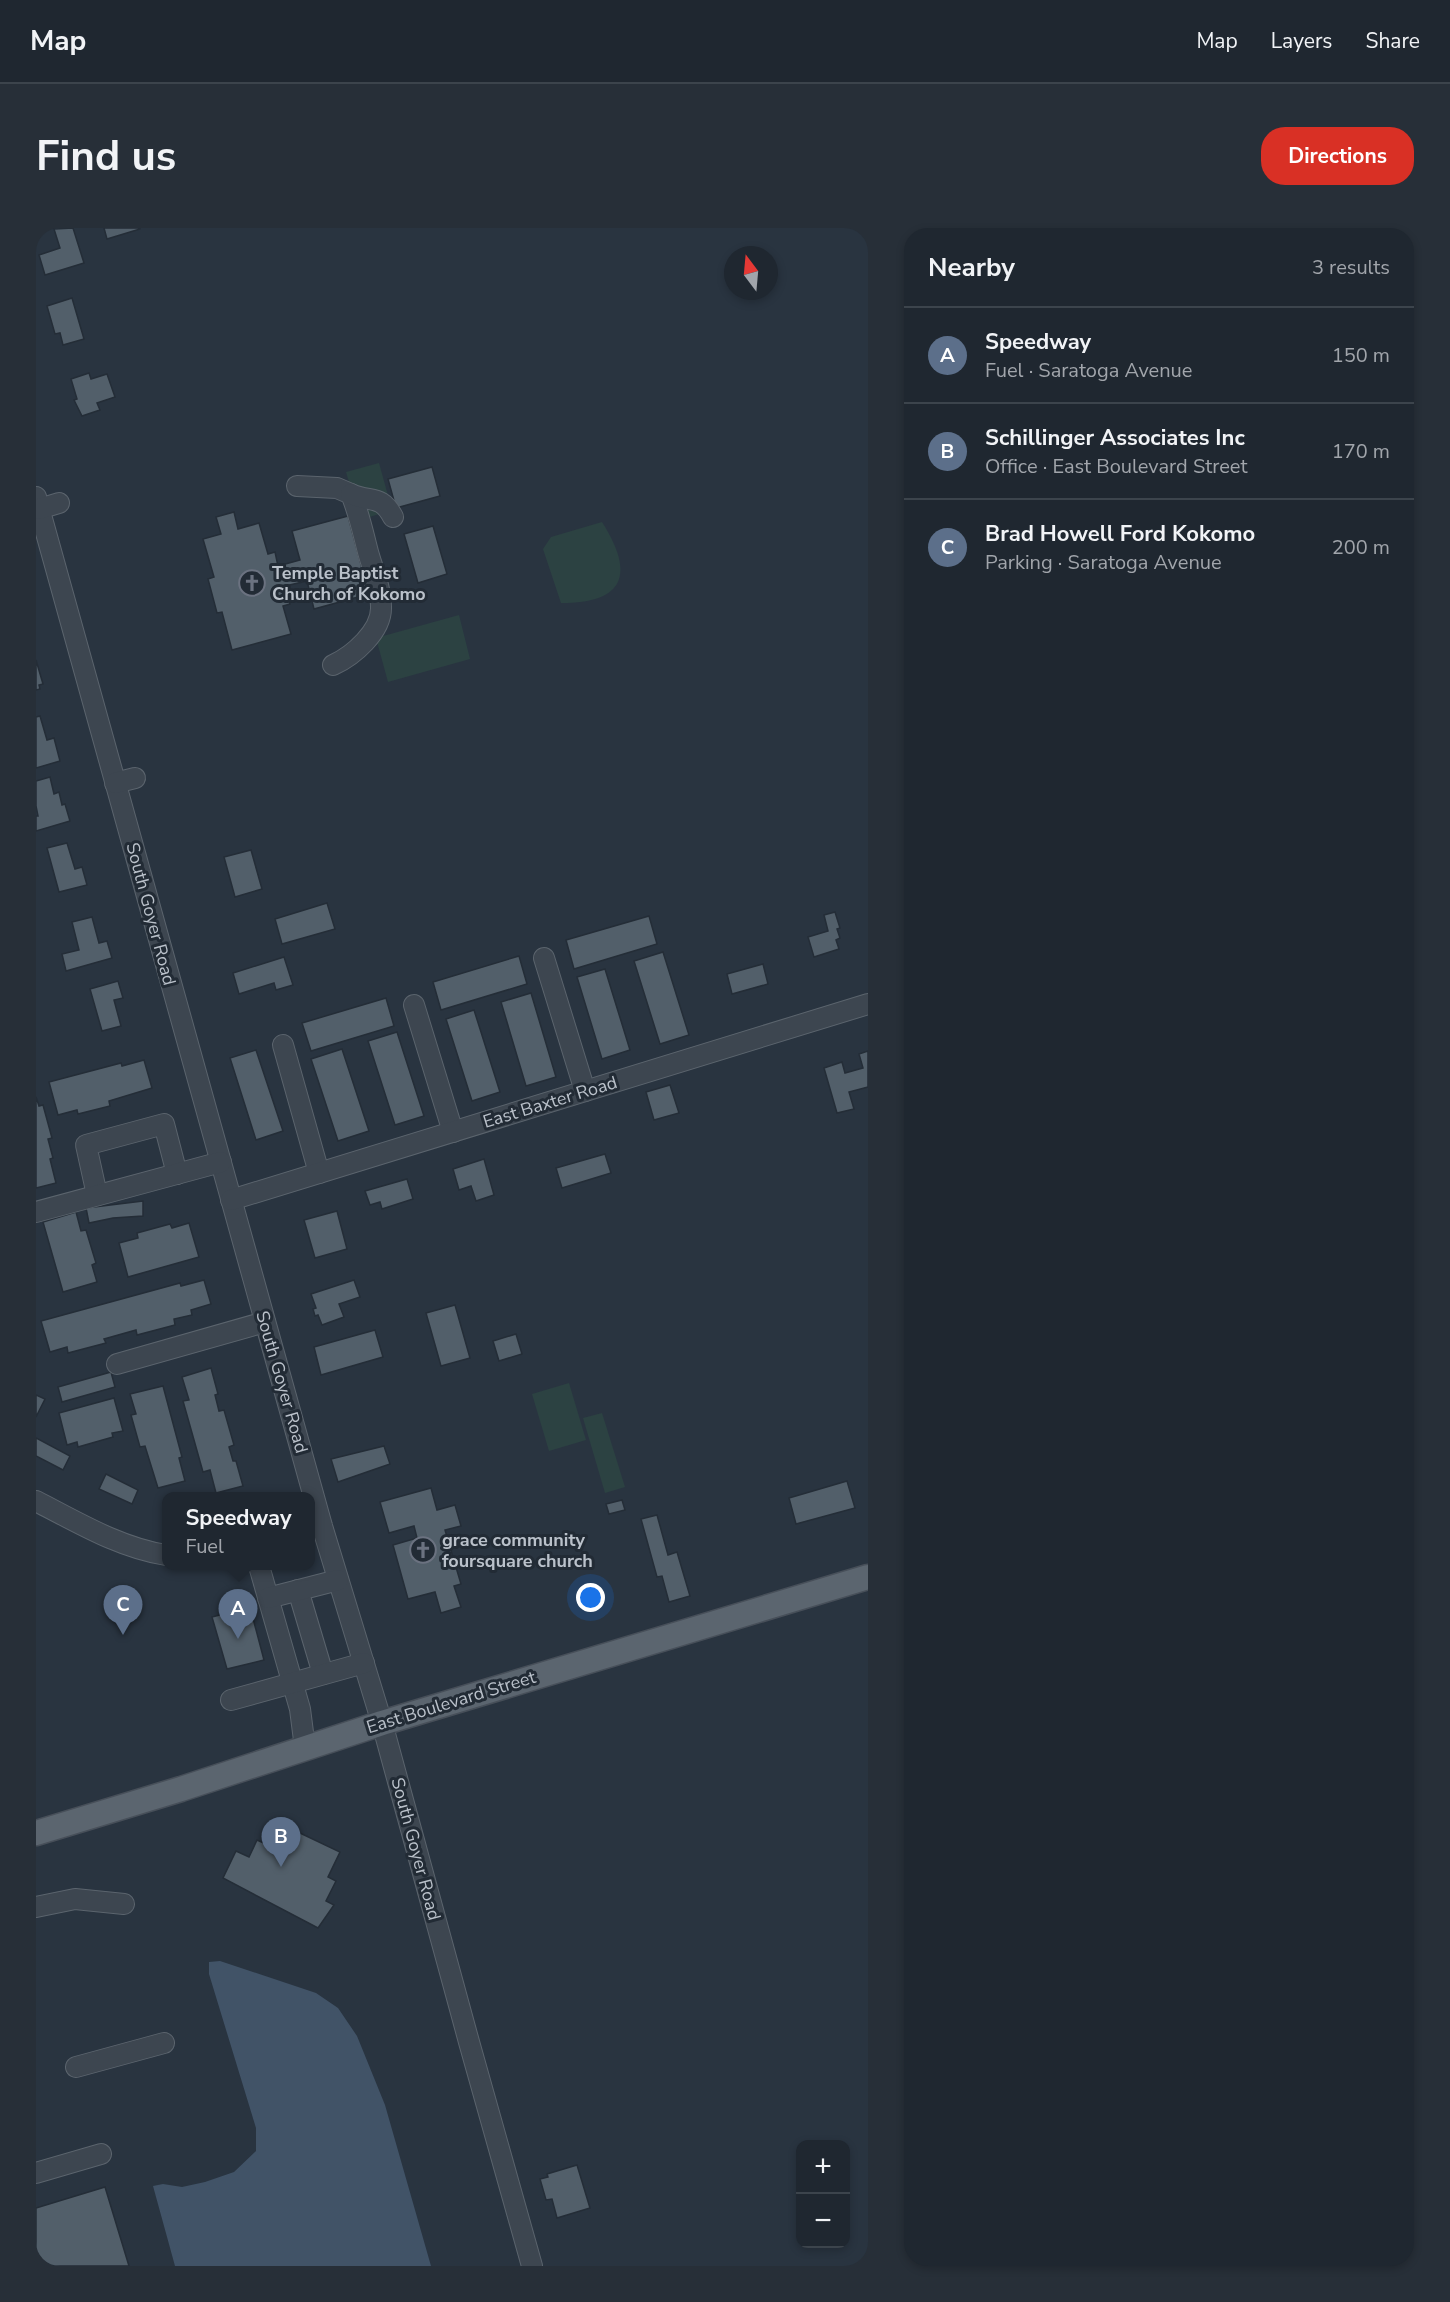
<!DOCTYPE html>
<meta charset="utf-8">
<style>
body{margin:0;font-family:"Nunito Sans",sans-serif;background:#272f38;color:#f1f3f6}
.controls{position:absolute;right:18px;bottom:18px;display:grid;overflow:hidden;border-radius:12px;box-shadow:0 3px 9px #0003}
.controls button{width:54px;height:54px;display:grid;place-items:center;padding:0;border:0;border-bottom:2px solid #3c444c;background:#1f2730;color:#f1f3f6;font:30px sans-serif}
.compass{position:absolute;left:688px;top:18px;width:54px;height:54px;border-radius:50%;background:#1f2730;box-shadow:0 3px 9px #0003;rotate:344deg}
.you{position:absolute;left:555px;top:1370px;width:21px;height:21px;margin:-15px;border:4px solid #fff;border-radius:50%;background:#1a73e8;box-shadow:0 0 0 9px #1a73e833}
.badge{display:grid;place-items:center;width:39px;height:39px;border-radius:50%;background:#d93025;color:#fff;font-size:20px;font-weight:700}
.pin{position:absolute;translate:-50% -50px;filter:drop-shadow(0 2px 3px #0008)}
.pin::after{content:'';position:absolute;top:32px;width:21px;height:18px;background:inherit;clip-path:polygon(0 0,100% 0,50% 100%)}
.popup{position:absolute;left:126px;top:1264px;width:153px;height:78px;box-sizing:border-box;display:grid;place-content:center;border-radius:12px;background:#1f2730;filter:drop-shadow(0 2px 4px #0005);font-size:20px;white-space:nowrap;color:#a1a5ab}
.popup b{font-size:22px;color:#f1f3f6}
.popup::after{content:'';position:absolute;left:50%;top:100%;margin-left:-12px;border:12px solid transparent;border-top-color:#1f2730}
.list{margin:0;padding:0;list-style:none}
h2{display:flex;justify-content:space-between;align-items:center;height:78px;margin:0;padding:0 24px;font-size:26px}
h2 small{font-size:20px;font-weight:400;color:#a1a5ab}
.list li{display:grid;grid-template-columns:39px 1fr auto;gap:18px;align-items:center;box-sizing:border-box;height:96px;padding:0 24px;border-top:2px solid #3c444c}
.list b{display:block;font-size:22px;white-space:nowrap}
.list p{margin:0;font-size:20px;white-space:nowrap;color:#a1a5ab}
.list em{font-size:20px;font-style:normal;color:#a1a5ab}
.map{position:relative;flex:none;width:832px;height:2038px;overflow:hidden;border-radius:24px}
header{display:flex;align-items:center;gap:36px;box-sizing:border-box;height:84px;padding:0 30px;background:#1f2730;border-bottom:2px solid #3c444c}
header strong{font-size:28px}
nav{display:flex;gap:33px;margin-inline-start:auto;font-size:21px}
.intro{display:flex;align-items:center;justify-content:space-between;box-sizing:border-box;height:144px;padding:0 36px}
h1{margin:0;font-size:42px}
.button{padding:15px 27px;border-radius:24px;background:#d93025;color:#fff;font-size:21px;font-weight:700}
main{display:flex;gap:36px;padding:0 36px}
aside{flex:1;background:#1f2730;border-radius:24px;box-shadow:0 3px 9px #0003}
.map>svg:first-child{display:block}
.green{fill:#2c4242}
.water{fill:#415367}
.building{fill:#525f6a;stroke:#242d37;stroke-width:1.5}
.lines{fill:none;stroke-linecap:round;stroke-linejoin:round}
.minor-casing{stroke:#5b646d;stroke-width:22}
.major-casing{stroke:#474f59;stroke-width:27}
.minor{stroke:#3d4650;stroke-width:20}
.major{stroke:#5b656f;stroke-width:24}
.labels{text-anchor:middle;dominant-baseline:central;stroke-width:6;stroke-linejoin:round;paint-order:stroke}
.poi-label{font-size:18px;font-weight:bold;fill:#bac1ca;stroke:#222b35;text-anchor:start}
.street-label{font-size:18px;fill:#bac1ca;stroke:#222b35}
</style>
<header>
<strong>Map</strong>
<nav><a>Map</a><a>Layers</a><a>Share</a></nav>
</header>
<div class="intro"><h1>Find us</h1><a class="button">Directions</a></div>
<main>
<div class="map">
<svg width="832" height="2038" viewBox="0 0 832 2038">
<rect width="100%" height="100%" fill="#293440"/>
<!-- green -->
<g class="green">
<polygon points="343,235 356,282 324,292 310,244"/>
<path d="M566,294C599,346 589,375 525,375L507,321L515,309Z"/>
<polygon points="423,387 434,431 352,454 340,410"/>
<polygon points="533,1155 550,1212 513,1223 496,1166"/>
<polygon points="566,1185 589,1259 569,1265 547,1190"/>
</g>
<!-- water -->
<polygon class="water" points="184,1733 280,1765 302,1780 321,1808 349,1877 395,2038 139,2038 117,1958 127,1956 146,1959 169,1954 198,1944 220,1923 220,1900 173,1746 173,1734"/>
<!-- building -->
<g class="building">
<polygon points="37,0 48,35 9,47 3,27 24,20 18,1"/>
<polygon points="68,0 104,0 104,1 71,11"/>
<polygon points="36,70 48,111 27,117 24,105 19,106 11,78"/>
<polygon points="53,145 55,151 71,146 79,169 61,175 64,182 46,188 38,172 41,171 35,151"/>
<polygon points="396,239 404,268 360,280 352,251"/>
<polygon points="198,284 202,301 223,295 232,326 239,324 242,338 264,332 256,303 312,288 333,366 278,381 271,353 249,358 254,376 247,378 255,406 196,422 186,384 181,385 172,351 178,349 167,311 185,306 180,289"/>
<polygon points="397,298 411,346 382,355 368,306"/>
<polygon points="0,432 7,456 3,457 4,461 0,462"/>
<polygon points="4,488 11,512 18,510 24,533 0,540 0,489"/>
<polygon points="14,549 18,566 23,564 26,577 29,576 34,593 0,603 0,588 2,588 0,578 0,553"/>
<polygon points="31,615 39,641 46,639 51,657 23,664 11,620"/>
<polygon points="215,622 226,661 199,669 188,629"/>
<polygon points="291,675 299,701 246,716 239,691"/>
<polygon points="799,684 804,700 801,701 804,710 800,712 803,721 778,729 772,709 792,703 788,687"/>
<polygon points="613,688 621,716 538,741 530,712"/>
<polygon points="56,689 63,715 71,713 76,730 30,743 26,726 43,722 36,694"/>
<polygon points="627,724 653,807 624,816 598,733"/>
<polygon points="483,728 491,756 405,782 397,754"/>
<polygon points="248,729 257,757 240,762 238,755 203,766 197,745"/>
<polygon points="727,736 732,756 696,766 691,746"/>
<polygon points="569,741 594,822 566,831 541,749"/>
<polygon points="82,753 87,770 78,772 85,798 66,803 54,761"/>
<polygon points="495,765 520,849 490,858 465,774"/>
<polygon points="350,770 358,798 275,823 266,795"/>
<polygon points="438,782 464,864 436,873 410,791"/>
<polygon points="361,804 388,888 359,897 332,813"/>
<polygon points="306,821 333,903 302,913 275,831"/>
<polygon points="220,822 247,903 220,912 194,830"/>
<polygon points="832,823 832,859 813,864 818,881 801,885 788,840 806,834 809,845 827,840 823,826"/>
<polygon points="108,832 116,860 73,873 74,878 42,886 41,882 22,887 13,854 85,835 86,838"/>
<polygon points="634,857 643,885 618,892 610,864"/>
<polygon points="0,869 3,878 7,877 16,910 12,911 17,930 14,931 20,955 0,960"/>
<polygon points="569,926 575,945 526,960 520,940"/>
<polygon points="448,931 458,967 440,973 435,958 423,962 417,941"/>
<polygon points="371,951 377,971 346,981 344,974 334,977 329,963"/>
<polygon points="107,973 107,988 77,990 53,995 50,980"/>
<polygon points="301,983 311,1021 279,1030 268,992"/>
<polygon points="40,984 45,1003 50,1002 60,1035 56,1037 61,1054 27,1064 7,994"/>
<polygon points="153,995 163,1029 92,1049 83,1015 102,1010 101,1005 134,996 136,1000"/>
<polygon points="168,1052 175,1076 155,1082 156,1087 138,1091 139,1097 101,1107 100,1102 68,1111 70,1115 32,1125 31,1119 14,1124 5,1093 144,1055 145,1058"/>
<polygon points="318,1052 324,1069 303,1076 308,1089 286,1097 282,1087 279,1088 277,1081 280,1080 275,1066"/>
<polygon points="419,1077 434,1130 405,1138 390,1085"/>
<polygon points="339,1102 347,1129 285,1147 278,1119"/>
<polygon points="480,1106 486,1126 463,1133 457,1113"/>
<polygon points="175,1140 182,1166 179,1167 183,1183 188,1182 198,1217 193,1219 197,1233 200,1233 207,1258 180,1265 174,1242 167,1244 147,1173 153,1172 146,1149"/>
<polygon points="75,1144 79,1159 26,1174 22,1159"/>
<polygon points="127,1158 146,1229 143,1230 149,1253 122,1260 109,1218 104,1219 95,1187 100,1186 94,1166"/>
<polygon points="0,1167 9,1171 0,1189"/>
<polygon points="78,1170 87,1203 76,1205 77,1209 42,1219 41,1214 31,1217 23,1185"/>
<polygon points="0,1210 34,1228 27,1242 0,1228"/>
<polygon points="348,1218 354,1236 302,1254 295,1231"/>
<polygon points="70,1246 102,1262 96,1276 63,1261"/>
<polygon points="811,1253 819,1280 760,1296 753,1270"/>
<polygon points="395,1260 401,1282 419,1277 425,1298 409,1302 425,1356 418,1358 425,1379 405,1385 399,1364 372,1371 357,1317 381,1310 378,1298 353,1305 344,1274"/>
<polygon points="586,1272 589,1282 573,1286 570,1276"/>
<polygon points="621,1287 632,1327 641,1324 654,1368 633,1374 626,1348 621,1349 605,1291"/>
<polygon points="214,1379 228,1432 191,1441 176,1389"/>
<polygon points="243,1595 304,1624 292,1649 300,1653 290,1673 298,1677 282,1700 187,1650 200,1623 213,1629 221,1612 232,1617"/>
<polygon points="541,1937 554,1980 521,1990 516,1971 510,1972 504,1951 512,1949 511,1946"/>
<polygon points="69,1959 93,2038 0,2038 0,1980"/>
</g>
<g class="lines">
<!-- minor casing -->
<g class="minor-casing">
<g id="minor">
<path d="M261,258L301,260L315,266C323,285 327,305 332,324C337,342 345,360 345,379C346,403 317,428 297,437"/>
<path d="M315,266C335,275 345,266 357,289"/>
<polyline points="0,269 286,1298 346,1495 433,1814 496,2038"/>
<polyline points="3,281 23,275"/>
<polyline points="79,555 99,550"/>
<polyline points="508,730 549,863"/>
<polyline points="378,777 417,904"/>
<polyline points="247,817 283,945"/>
<polyline points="61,967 50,917 128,896 141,946"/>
<polyline points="195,972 832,776"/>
<polyline points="0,984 185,934"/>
<polyline points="81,1136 229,1094"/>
<path d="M0,1273C41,1294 84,1320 130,1327"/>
<polyline points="223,1338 264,1481 269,1520"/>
<polyline points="262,1362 287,1446"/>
<polyline points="232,1370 302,1352"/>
<polyline points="195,1472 328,1435"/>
<polyline points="0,1679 39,1671 88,1676"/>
<polyline points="40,1839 128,1815"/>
<polyline points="0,1945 65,1926"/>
</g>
</g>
<!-- major casing -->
<g class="major-casing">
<polyline id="major" points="0,1605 145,1561 346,1495 832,1349"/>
</g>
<!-- minor -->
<use href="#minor" class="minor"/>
<!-- major -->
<use href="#major" class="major"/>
</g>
<!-- icons -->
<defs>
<g id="church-ring" transform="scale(1.35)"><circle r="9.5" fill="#222b35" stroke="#6b7280" stroke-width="1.5"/><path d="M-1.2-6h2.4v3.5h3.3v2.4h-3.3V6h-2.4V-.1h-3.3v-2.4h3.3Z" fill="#6b7280"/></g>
</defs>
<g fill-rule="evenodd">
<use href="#church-ring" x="216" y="355"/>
<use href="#church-ring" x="387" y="1322"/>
</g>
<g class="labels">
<!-- poi labels -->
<g class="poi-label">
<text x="236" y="345">Temple Baptist<tspan x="236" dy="21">Church of Kokomo</tspan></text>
<text x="406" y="1312">grace community<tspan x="406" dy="21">foursquare church</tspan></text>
</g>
<!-- street labels -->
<g class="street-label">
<text transform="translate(115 686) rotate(75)">South Goyer Road</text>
<text transform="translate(514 874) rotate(-17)">East Baxter Road</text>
<text transform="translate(246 1154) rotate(74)">South Goyer Road</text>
<text transform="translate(415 1474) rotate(-17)">East Boulevard Street</text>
<text transform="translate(380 1621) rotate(75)">South Goyer Road</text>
</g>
</g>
</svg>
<div class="controls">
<button>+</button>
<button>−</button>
</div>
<svg class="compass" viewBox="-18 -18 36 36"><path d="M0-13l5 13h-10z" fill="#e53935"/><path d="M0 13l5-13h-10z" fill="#a1a5ab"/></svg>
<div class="you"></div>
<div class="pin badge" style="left:202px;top:1411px;background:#5c6f8a">A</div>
<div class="popup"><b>Speedway</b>Fuel</div>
<div class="pin badge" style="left:245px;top:1639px;background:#5c6f8a">B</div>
<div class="pin badge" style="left:87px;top:1407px;background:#5c6f8a">C</div>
</div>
<aside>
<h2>Nearby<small>3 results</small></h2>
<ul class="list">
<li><span class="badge" style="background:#5c6f8a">A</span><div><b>Speedway</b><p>Fuel · Saratoga Avenue</p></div><em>150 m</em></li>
<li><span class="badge" style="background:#5c6f8a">B</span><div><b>Schillinger Associates Inc</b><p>Office · East Boulevard Street</p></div><em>170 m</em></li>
<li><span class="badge" style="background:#5c6f8a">C</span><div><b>Brad Howell Ford Kokomo</b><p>Parking · Saratoga Avenue</p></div><em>200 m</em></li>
</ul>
</aside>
</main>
